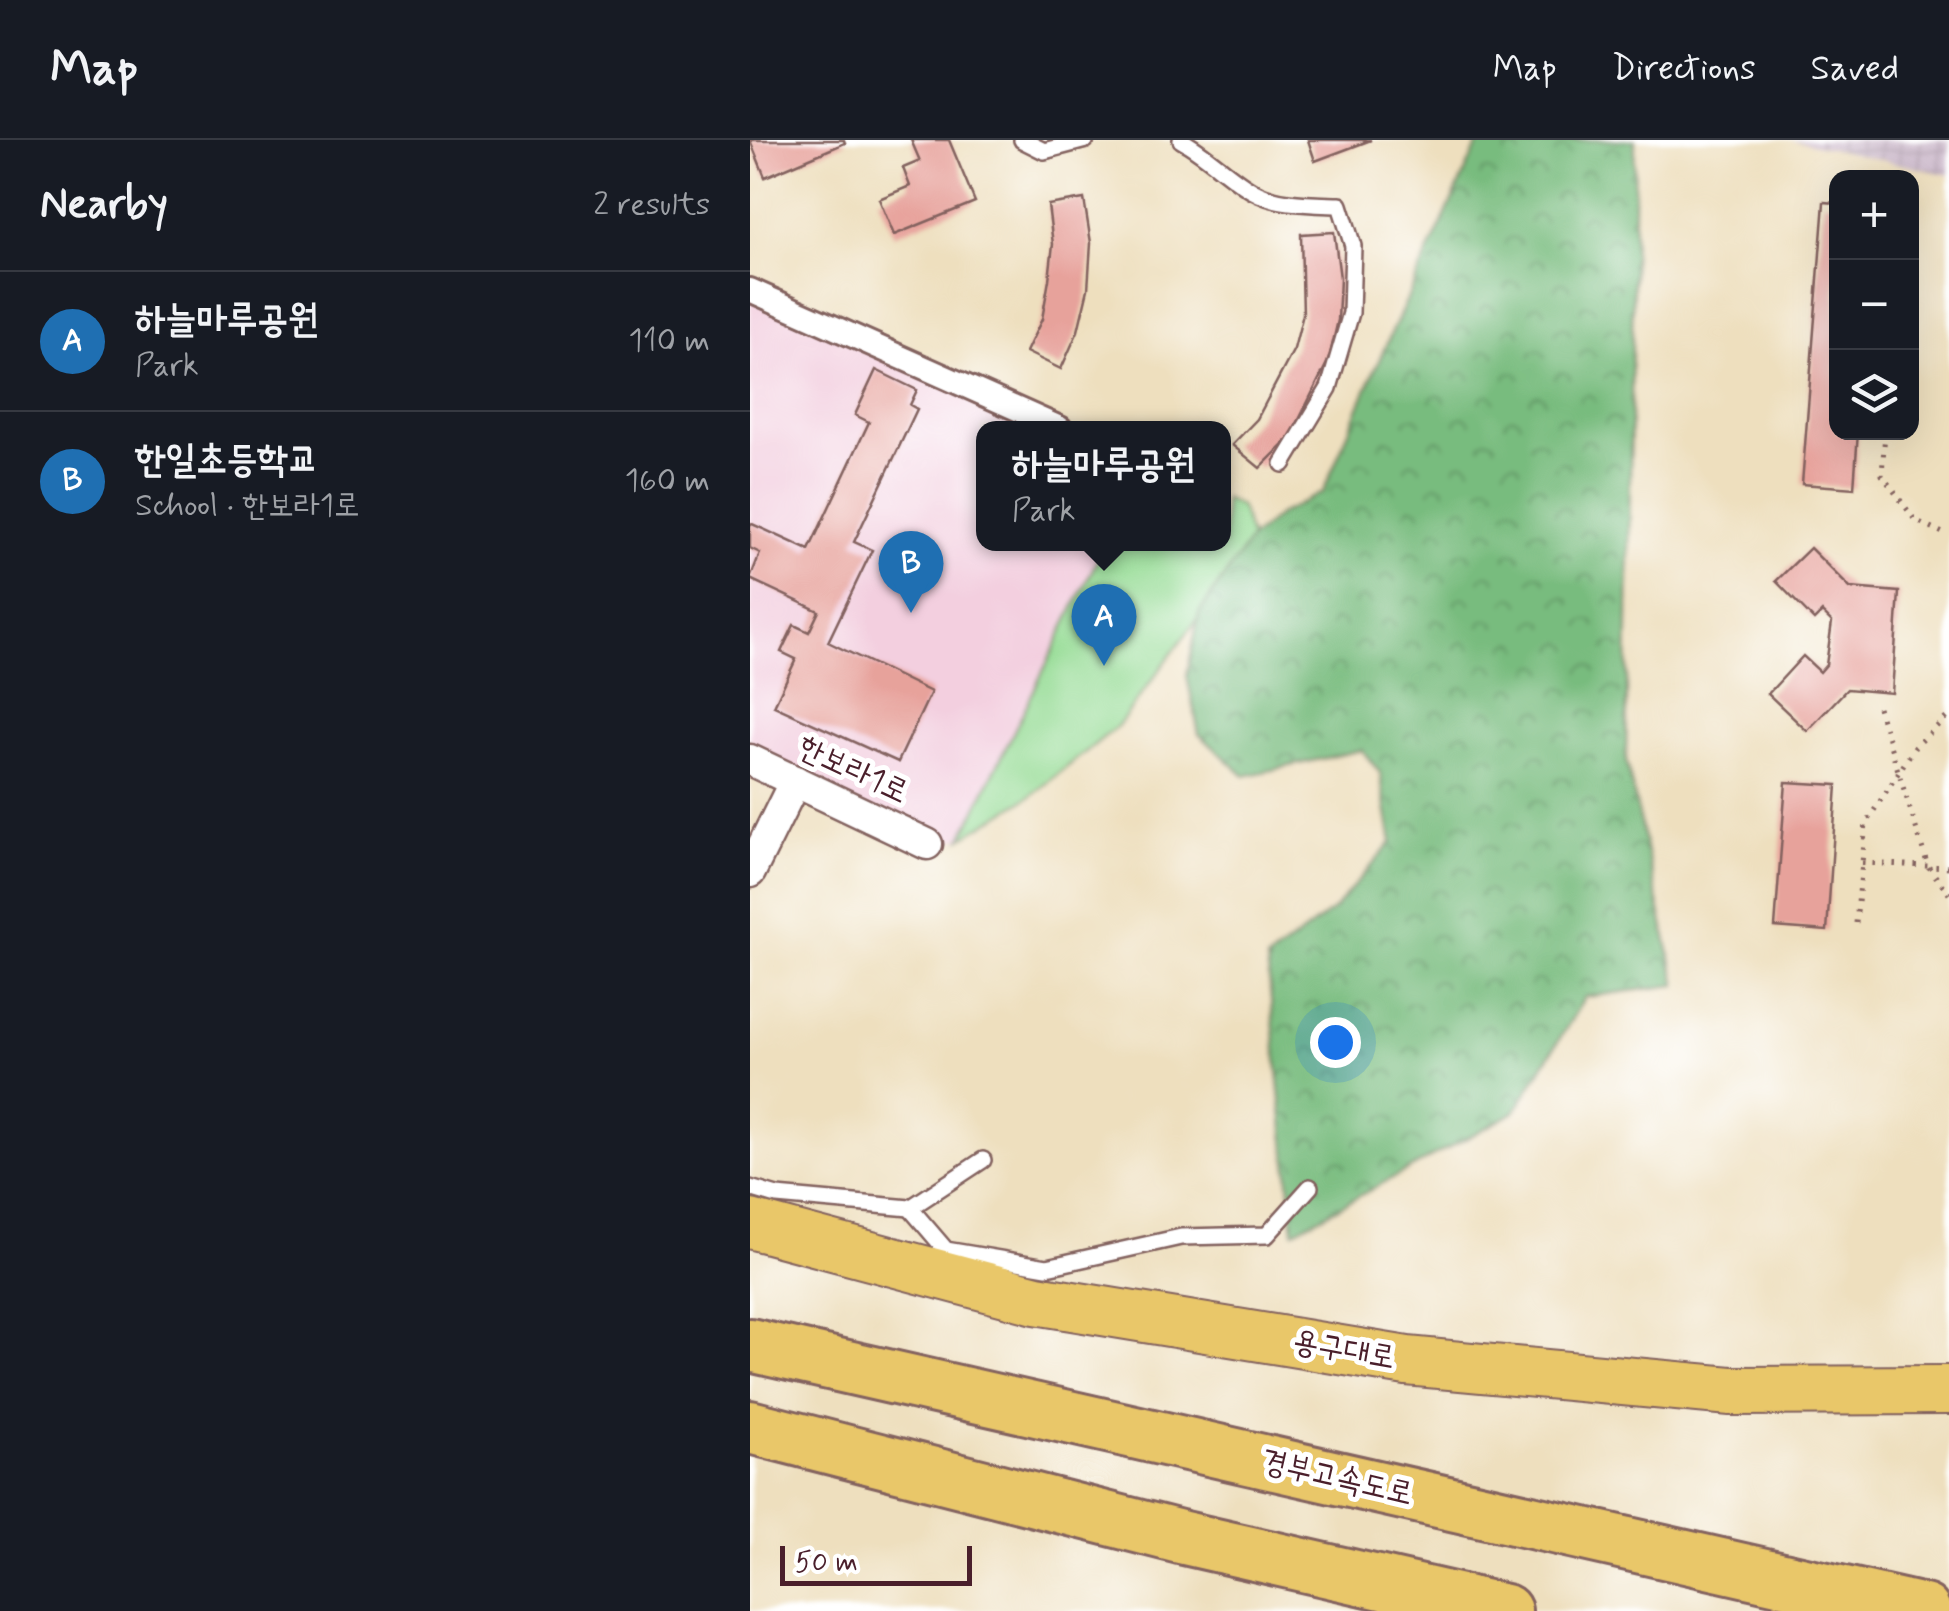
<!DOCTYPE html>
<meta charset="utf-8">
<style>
body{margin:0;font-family:Mynerve,"Poor Story",sans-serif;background:#242831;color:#f1f3f6}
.controls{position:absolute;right:30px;top:30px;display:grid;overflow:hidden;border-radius:20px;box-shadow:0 10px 40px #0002}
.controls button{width:90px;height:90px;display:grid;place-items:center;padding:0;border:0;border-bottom:2px solid #363941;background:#171b24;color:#f1f3f6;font:50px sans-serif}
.scale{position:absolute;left:30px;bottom:25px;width:192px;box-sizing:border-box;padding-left:10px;border:5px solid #4a1f2b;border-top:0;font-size:28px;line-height:35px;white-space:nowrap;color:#4a1f2b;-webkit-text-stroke:8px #fff;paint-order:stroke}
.you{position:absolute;left:585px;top:902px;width:35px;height:35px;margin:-25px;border:8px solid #fff;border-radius:50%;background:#1a73e8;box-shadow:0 0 0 15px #1a73e833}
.badge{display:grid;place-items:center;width:65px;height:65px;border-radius:50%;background:#1f6fb2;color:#fff;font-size:32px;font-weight:700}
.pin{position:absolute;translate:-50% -82px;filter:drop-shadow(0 2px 5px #0008)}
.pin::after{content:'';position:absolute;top:52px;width:35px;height:30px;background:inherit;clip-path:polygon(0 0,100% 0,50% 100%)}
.popup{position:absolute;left:226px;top:281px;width:255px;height:130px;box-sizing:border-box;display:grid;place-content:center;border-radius:20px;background:#171b24;filter:drop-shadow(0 2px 8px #0005);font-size:32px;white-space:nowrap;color:#9ea1a6}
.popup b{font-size:38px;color:#f1f3f6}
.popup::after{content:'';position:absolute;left:50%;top:100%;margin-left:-20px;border:20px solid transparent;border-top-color:#171b24}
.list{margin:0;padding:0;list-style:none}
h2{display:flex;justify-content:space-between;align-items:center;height:130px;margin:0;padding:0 40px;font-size:42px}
h2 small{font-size:32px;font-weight:400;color:#9ea1a6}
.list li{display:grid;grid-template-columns:65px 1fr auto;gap:30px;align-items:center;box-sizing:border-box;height:140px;padding:0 40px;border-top:2px solid #363941}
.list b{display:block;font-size:38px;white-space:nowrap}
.list p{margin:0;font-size:32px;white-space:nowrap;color:#9ea1a6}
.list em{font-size:32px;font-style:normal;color:#9ea1a6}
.icon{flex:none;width:55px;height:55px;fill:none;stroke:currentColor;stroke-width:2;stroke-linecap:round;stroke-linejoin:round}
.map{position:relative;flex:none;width:1199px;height:1471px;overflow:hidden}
header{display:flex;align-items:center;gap:60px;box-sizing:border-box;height:140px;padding:0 50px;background:#171b24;border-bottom:2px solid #363941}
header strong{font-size:48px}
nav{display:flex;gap:55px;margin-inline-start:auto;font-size:35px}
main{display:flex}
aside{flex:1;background:#171b24}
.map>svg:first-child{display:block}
.built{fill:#f3cfdf}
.industrial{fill:url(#industrial-grid)}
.green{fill:#96dc95;stroke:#707e60;stroke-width:2.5}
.forest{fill:url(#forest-crowns);stroke:#616e54;stroke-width:2.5}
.building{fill:#e7a29b}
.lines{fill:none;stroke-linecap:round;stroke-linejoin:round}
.service-casing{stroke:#83625e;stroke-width:20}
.pedestrian-casing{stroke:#83625e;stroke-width:28}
.minor-casing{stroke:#83625e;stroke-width:35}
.trunk-casing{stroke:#83625e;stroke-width:52}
.motorway-casing{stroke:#83625e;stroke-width:58}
.path{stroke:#83625e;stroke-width:5;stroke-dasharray:2.5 8;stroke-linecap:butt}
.service{stroke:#fff;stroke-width:15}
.pedestrian{stroke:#fff;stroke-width:22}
.minor{stroke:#fff;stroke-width:30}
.trunk{stroke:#e9c769;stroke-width:48}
.motorway{stroke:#e9c769;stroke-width:52}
.labels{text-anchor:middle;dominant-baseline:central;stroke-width:10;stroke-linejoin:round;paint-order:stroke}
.street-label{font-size:32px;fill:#4a1f2b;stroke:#fff}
</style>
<header>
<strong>Map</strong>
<nav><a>Map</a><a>Directions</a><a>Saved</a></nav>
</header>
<main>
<aside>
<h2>Nearby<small>2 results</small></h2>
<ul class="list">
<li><span class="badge">A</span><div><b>하늘마루공원</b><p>Park</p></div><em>110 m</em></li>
<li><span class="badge">B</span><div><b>한일초등학교</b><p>School · 한보라1로</p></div><em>160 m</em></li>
</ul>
</aside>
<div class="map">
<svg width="1199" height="1471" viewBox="0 0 1199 1471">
<defs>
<pattern id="industrial-grid" width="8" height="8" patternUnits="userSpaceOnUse" patternTransform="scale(2.5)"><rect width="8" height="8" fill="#cfbdce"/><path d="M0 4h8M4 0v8" fill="none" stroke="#b3a2b1"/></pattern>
<pattern id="forest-crowns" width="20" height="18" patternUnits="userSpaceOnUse" patternTransform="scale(2.5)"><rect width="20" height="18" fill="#78bc7e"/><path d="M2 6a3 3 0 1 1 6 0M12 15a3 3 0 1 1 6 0" fill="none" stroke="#649867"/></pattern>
</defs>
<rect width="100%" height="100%" fill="#fff"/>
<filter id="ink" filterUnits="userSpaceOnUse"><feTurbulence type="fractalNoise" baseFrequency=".01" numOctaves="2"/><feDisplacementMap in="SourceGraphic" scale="20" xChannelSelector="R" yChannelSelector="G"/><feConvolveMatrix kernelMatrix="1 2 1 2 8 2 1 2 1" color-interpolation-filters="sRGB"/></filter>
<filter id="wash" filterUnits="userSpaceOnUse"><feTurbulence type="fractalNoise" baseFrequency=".0048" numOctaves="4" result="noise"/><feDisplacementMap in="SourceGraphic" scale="40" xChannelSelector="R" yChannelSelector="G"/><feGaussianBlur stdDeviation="2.25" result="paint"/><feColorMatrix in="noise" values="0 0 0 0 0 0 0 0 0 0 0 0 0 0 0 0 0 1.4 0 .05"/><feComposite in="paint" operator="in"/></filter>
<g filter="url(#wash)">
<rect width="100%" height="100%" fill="#eedfbe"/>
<!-- built -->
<polygon class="built" points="0,150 310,288 234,288 234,404 355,404 212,698 177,704 0,620"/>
<!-- industrial -->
<polygon class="industrial" points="1041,0 1199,0 1199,35"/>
<!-- green -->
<polygon class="green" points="474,359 490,366 501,398 457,466 369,585 281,656 212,698 355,404 474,404"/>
<!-- forest -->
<polygon class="forest" points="730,0 885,0 876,620 927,845 835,857 765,972 544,1091 517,820 584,769 642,702 630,633 612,610 495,636 449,594 437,536 449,473 501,398 530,374 573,352 625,229"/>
<g id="blocks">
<!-- building -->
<g class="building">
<polygon points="0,0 94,0 95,3 15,37"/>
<polygon points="161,0 199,0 225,62 144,95 129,59 160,46 153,28 170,21"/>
<polygon points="558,0 621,0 565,21"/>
<polygon points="334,59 341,103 338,149 328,191 311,229 276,212 292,179 299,140 303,104 298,65"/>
<polygon points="1074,62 1086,63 1086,292 1108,292 1104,348 1052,344"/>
<polygon points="584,92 590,138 588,180 579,219 540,298 510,328 482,305 507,279 544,209 553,174 551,94"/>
<polygon points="126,230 167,250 160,265 167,269 104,402 122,410 78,502 181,552 148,622 24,566 46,519 31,512 44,485 59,492 69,471 0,439 10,413 0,408 0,383 59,410 119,282 105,275"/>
<polygon points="1060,408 1100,448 1149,452 1142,553 1097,549 1057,591 1018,554 1053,516 1070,532 1076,525 1082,482 1072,472 1064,480 1026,441"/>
<polygon points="1036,642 1087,645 1077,791 1025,787"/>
</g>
</g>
</g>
<g filter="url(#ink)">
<use href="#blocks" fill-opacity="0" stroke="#83625e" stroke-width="2.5"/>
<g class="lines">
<!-- service casing -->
<g class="service-casing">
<g id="service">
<polyline points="272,0 294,11 336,0"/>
<path d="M431,0C457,14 478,37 503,51C527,65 563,64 590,65L603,106L601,173L579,248L533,324"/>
<polyline points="0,1048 27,1056 160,1068 233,1020"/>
<polyline points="160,1068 196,1110 297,1127 431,1097 517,1095 560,1047"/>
</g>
</g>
<!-- pedestrian casing -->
<g class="pedestrian-casing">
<polyline id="pedestrian" points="0,150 310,288"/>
</g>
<!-- minor casing -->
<g class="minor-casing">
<g id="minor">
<polyline points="0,620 177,704"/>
<polyline points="0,732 45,641"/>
</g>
</g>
<!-- trunk casing -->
<g class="trunk-casing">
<polyline id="trunk" points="0,1084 286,1160 657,1221 981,1251 1199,1250"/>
</g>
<!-- motorway casing -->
<g class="motorway-casing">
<g id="motorway">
<polyline points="0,1205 1174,1471"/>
<polyline points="0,1287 430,1397 755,1471"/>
</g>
</g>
<!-- path -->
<g class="path">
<polyline points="1135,292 1132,335 1165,380 1199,396"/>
<polyline points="1128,567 1178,726 1199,754"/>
<polyline points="1112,723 1199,727"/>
<polyline points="1106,783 1116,683 1165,607 1199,575"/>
</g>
<!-- service -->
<use href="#service" class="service"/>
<!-- pedestrian -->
<use href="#pedestrian" class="pedestrian"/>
<!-- minor -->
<use href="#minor" class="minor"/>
<!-- trunk -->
<use href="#trunk" class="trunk"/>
<!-- motorway -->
<use href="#motorway" class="motorway"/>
</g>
</g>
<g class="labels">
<!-- street labels -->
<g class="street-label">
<text transform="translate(103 630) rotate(25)">한보라1로</text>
<text transform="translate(594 1210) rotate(10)">용구대로</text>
<text transform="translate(587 1338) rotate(13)">경부고속도로</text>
</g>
</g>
</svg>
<div class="controls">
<button>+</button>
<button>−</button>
<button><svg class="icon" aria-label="layers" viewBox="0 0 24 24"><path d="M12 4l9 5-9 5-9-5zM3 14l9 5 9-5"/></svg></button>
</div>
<div class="scale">50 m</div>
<div class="you"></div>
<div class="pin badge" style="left:354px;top:526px">A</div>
<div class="popup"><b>하늘마루공원</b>Park</div>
<div class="pin badge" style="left:161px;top:473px">B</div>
</div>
</main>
